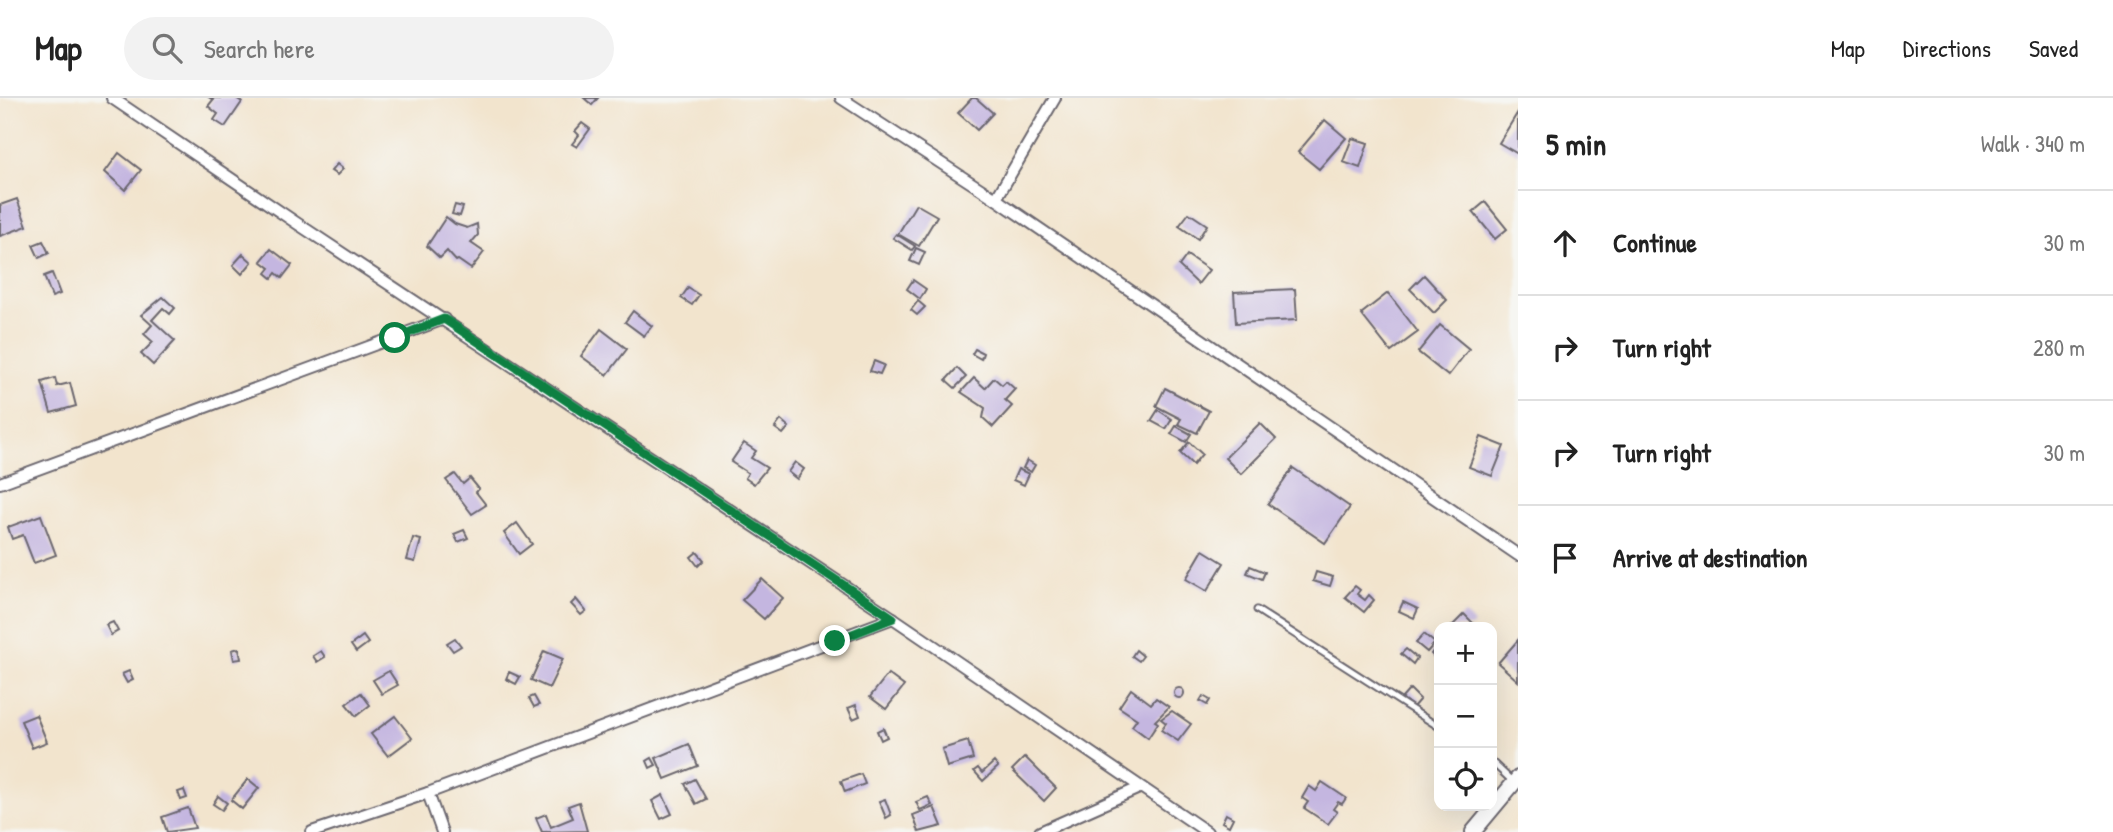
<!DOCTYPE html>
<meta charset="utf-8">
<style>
body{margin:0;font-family:"Patrick Hand",sans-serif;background:#f2f2f2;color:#222}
.controls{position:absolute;right:21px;bottom:21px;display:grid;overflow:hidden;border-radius:14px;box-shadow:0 7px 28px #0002}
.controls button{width:63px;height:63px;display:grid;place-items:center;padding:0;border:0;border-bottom:2px solid #e0e0e0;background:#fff;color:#222;font:35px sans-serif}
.stop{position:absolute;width:21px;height:21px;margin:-16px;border:5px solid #0b8043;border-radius:50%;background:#fff}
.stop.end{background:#0b8043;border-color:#fff;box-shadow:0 2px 7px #0008}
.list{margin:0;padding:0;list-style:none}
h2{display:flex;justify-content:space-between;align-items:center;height:91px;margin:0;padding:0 28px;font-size:30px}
h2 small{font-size:23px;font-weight:400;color:#767676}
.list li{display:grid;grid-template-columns:46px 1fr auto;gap:21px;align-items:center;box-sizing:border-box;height:105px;padding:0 28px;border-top:2px solid #e0e0e0}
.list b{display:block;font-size:26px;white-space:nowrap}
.list em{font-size:23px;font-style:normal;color:#767676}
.icon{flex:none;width:38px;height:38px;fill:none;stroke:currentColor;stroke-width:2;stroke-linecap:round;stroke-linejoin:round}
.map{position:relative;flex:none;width:1518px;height:734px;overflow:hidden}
header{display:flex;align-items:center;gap:42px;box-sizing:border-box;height:98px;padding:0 35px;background:#fff;border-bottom:2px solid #e0e0e0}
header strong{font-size:33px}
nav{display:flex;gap:38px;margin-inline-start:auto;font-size:24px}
.search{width:490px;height:63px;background:#f2f2f2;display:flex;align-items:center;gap:18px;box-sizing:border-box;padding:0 24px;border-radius:38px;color:#767676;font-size:26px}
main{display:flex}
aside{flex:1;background:#fff}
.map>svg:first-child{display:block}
.building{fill:#c4b6e0}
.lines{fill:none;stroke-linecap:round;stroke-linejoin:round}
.lane-casing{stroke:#6b666e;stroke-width:9}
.street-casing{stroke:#6b666e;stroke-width:14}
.secondary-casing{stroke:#6b666e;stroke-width:18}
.lane{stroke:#fff;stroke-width:5}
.street{stroke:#fff;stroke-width:10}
.secondary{stroke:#fff;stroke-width:14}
.route{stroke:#0b8043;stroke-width:9}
</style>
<header>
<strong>Map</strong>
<div class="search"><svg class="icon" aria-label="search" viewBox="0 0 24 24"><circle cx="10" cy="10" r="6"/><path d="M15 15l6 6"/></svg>Search here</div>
<nav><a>Map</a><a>Directions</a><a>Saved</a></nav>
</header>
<main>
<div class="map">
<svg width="1518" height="734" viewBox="0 0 1518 734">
<rect width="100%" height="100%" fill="#f6f6f2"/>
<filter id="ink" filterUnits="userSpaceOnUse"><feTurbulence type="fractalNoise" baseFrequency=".0143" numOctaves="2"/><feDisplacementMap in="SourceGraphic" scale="14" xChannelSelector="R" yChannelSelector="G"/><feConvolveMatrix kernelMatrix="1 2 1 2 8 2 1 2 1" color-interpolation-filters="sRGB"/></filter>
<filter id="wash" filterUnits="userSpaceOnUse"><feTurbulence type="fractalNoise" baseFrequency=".00686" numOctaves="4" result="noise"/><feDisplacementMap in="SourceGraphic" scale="28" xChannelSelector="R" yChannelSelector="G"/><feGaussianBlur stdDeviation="1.57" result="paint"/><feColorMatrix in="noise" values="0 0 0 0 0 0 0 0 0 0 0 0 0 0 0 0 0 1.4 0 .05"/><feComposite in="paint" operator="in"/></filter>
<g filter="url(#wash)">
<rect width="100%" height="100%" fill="#f2e4cd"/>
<g id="blocks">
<!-- building -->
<g class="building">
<polygon points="210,0 236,0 242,4 225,29 214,22 218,16 208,8 213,2"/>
<polygon points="584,0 598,0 592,7"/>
<polygon points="972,0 976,0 993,15 977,32 958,15"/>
<polygon points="1518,14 1518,56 1499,45"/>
<polygon points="1325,22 1346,40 1319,71 1298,54"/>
<polygon points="582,25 590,31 577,49 572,46 579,37 575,33"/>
<polygon points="1352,40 1368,45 1360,70 1343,64"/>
<polygon points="119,55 141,72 125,92 105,74"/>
<polygon points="337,66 343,71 337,77 331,73"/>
<polygon points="17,101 27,128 0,138 0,107"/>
<polygon points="1485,104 1507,131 1495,141 1473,114"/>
<polygon points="916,106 937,118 919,148 898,136"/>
<polygon points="455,107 463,109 460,118 452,116"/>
<polygon points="1189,115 1207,127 1198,141 1179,128"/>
<polygon points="446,119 455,126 467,130 477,126 478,137 471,145 484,154 471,171 458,162 456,163 447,153 440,160 427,148"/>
<polygon points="896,136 915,148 912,152 893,140"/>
<polygon points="43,143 49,155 39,160 33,147"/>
<polygon points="916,150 925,154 919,167 910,163"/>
<polygon points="271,151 292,167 282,180 276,175 272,180 266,175 270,170 261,163"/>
<polygon points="243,156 252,164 242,176 233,167"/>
<polygon points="1187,157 1209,172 1198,186 1179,168"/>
<polygon points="52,175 60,196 52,199 44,178"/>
<polygon points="1424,177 1447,202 1434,215 1410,191"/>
<polygon points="913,182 926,191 920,201 907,191"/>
<polygon points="688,190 699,197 692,207 681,200"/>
<polygon points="1295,191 1297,222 1236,225 1234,194"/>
<polygon points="1388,195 1418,234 1391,254 1361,216"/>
<polygon points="163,199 175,210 170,216 163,210 152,222 175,243 153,267 141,256 153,244 144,236 152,227 141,217"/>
<polygon points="918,203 925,209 917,217 911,212"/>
<polygon points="633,213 652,228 644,238 625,224"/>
<polygon points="1440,227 1469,251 1448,278 1418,254"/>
<polygon points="601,231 627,251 607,277 581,258"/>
<polygon points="975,251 983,255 981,261 972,256"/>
<polygon points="874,263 884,267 880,276 870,273"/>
<polygon points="957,270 966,279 955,290 946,282"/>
<polygon points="55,280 57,288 70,285 76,308 51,315 42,284"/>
<polygon points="974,280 985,290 994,280 1002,287 1006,283 1015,291 1005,302 1012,308 993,329 983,320 985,310 961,294"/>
<polygon points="1165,290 1209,313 1197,335 1178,326 1181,321 1156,308"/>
<polygon points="1158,312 1172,321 1166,331 1151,323"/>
<polygon points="781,322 789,329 783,336 775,330"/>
<polygon points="1260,325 1276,341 1241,376 1225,360"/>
<polygon points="1176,328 1191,336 1186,344 1171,336"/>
<polygon points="1481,339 1504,348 1492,378 1469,369"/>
<polygon points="1189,344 1202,356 1193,367 1180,355"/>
<polygon points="744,345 756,353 751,360 767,370 754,386 745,380 748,375 731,364"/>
<polygon points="1027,362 1035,367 1031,374 1023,370"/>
<polygon points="795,364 804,371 797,381 788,374"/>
<polygon points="1293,370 1350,409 1325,445 1268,406"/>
<polygon points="1018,371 1029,376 1024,387 1013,382"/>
<polygon points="455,376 463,386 470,380 479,391 476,394 486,407 472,416 446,382"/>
<polygon points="41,417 56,457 34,465 23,437 12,441 8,429"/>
<polygon points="517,425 532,446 519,456 504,435"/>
<polygon points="464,432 468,440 458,444 454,436"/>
<polygon points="413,440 421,442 415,464 407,462"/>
<polygon points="1203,452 1224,465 1207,493 1186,481"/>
<polygon points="697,454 704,462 698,468 691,459"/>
<polygon points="1250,468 1265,474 1262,481 1247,475"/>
<polygon points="1316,474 1333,479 1330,488 1313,483"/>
<polygon points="762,481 783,500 764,521 742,502"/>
<polygon points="1355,488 1360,492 1357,496 1365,502 1369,497 1374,502 1364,514 1345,499"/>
<polygon points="576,501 586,513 581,517 571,506"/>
<polygon points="1403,504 1418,511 1414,520 1399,513"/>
<polygon points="1464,516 1474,526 1471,529 1451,529"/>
<polygon points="113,524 118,533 111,537 106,527"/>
<polygon points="1424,536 1435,545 1427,554 1416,545"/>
<polygon points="363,538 368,545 356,554 351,547"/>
<polygon points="455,540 461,548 453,553 447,545"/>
<polygon points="1518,542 1518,583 1498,565"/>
<polygon points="1438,547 1439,555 1435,560 1431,556"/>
<polygon points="239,550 241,561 234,562 232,552"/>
<polygon points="1406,551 1417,560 1413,566 1401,556"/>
<polygon points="1136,552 1143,558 1139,563 1132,558"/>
<polygon points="321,553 325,559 317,564 313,558"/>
<polygon points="544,553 563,561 549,590 531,582"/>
<polygon points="129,573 133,582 127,585 122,576"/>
<polygon points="389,573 398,587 382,596 373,582"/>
<polygon points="509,574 520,579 516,586 506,581"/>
<polygon points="888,576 904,588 886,611 870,599"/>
<circle cx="1179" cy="595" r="5"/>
<polygon points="1131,591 1151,606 1156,600 1169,609 1155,623 1158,625 1148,640 1132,628 1137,621 1119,609"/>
<polygon points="1410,591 1420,601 1413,609 1402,600"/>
<polygon points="361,595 370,607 356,618 346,606"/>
<polygon points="534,598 539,607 534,609 529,600"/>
<polygon points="1203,598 1210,602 1207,607 1200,603"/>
<polygon points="856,607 860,618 853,621 848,610"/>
<polygon points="1172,613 1191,626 1178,643 1161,632 1166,625 1161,621"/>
<polygon points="36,617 47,644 32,650 21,623"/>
<polygon points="395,618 412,640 388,658 371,636"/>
<polygon points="883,630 887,639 881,642 877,633"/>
<polygon points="968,643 973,661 947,669 942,651"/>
<polygon points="689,646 698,668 665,681 656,660"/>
<polygon points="1025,659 1056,690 1044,703 1012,672"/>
<polygon points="652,660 656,667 650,670 647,663"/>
<polygon points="994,664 998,669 983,683 974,673 978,670 982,675"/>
<polygon points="861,676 865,686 845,694 841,683"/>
<polygon points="248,681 259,690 242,711 231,702"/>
<polygon points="695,681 706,701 696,706 685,686"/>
<polygon points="1322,684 1346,700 1342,706 1338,704 1333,711 1337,714 1328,726 1304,710 1308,704 1302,700 1309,688 1316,693"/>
<polygon points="184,692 187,700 181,702 178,694"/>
<polygon points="663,697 672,716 661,721 652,703"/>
<polygon points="218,698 227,705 222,712 213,706"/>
<polygon points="928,699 932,707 920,712 916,704"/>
<polygon points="885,701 891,717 886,720 879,703"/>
<polygon points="579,704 587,733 542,734 536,720 546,716 551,729 573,720 568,708"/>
<polygon points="934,709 942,728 919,734 913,717"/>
<polygon points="188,710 195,730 167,734 162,719"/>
<polygon points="1226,716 1233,720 1229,728 1222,724"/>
</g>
</g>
</g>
<g filter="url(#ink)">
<use href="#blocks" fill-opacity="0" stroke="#6b666e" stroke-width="2"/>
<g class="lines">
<!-- lane casing -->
<g class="lane-casing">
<g id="lane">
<polyline points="1257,512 1439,629"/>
<polyline points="1492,664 1512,683"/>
</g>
</g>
<!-- street casing -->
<g class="street-casing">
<g id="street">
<polyline points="112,0 298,126 893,520 1207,734"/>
<polyline points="841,0 996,101 1518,457"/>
<polyline points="996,101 1055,0"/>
<polyline points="0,385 444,221"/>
<polyline points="428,695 442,734"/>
<polyline points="312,734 428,695 893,520"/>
<polyline points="1040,734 1139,690"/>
</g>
</g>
<!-- secondary casing -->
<g class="secondary-casing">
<polyline id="secondary" points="1473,734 1518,680"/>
</g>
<!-- lane -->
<use href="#lane" class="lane"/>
<!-- street -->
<use href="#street" class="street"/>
<!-- secondary -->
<use href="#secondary" class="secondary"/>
</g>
</g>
<g class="lines" filter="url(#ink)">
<!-- route -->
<polyline class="route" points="395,240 444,221 893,520 835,543"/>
</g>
</svg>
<div class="controls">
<button>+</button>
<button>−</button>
<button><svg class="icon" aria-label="locate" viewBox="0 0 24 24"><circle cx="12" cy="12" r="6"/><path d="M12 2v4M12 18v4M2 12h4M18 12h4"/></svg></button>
</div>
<div class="stop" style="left:395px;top:240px"></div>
<div class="stop end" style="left:835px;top:543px"></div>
</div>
<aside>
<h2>5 min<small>Walk · 340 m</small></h2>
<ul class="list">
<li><svg class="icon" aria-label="ahead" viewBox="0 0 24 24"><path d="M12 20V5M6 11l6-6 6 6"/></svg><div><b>Continue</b></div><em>30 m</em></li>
<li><svg class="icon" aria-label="right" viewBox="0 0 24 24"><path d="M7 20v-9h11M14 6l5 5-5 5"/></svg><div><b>Turn right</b></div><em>280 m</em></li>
<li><svg class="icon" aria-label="right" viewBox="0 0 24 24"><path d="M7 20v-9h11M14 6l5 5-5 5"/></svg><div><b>Turn right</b></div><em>30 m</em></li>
<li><svg class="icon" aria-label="arrive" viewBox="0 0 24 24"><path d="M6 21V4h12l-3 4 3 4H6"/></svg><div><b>Arrive at destination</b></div></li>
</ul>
</aside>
</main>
